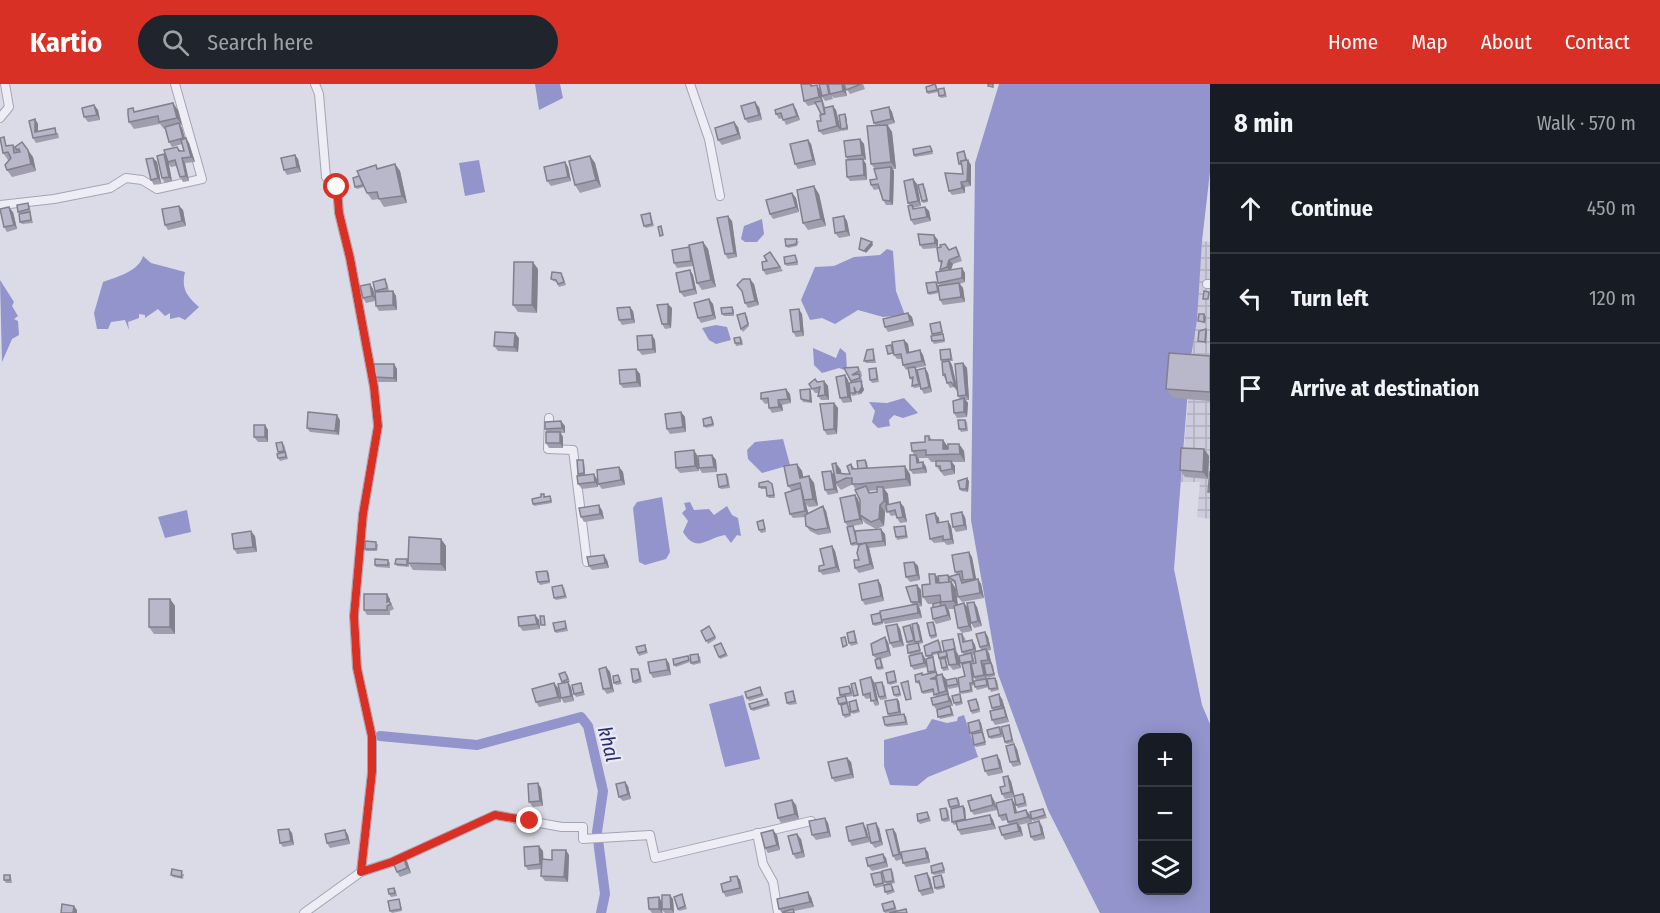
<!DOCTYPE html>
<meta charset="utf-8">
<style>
body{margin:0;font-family:"Fira Sans Condensed",sans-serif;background:#20242c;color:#f1f3f6}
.controls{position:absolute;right:18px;bottom:18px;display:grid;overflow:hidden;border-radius:12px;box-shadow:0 3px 15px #0003}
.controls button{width:54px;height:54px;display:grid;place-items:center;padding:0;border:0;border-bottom:2px solid #363941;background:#171b24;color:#f1f3f6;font:30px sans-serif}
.stop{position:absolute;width:18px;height:18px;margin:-14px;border:4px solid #d93025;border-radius:50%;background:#fff}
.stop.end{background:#d93025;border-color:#fff;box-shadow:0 2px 6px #0008}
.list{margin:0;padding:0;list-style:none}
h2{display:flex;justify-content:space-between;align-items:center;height:78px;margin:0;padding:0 24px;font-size:26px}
h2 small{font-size:20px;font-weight:400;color:#9ea1a6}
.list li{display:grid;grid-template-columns:39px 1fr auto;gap:18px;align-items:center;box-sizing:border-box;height:90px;padding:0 24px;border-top:2px solid #363941}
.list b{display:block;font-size:22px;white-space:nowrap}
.list em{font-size:20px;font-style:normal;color:#9ea1a6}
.icon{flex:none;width:33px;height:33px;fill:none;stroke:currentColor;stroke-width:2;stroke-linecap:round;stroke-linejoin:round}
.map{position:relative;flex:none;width:1210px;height:829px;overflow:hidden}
header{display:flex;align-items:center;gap:36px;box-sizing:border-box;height:84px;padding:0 30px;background:#d93025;color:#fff}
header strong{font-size:28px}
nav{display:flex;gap:33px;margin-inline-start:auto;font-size:21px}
.search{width:420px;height:54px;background:#20242c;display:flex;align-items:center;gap:15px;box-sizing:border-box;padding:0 21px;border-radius:33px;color:#9ea1a6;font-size:22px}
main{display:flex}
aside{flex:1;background:#171b24}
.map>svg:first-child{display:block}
.industrial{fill:url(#industrial-grid)}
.water{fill:#9294cb;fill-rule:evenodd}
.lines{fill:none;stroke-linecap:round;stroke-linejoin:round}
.canal{stroke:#9294cb;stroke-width:10}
.minor-casing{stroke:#a5a4b4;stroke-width:10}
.minor{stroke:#eeedf5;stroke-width:8}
.wall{fill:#9f9dae;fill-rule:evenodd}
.shaded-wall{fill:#82808d}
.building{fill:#b9b7ca;stroke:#82808d;stroke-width:1.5}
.route{stroke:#d93025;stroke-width:8}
.labels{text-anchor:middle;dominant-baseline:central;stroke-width:4.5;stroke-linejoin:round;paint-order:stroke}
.water-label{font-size:20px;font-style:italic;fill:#2b2b74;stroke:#eaeaf4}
</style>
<header>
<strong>Kartio</strong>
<div class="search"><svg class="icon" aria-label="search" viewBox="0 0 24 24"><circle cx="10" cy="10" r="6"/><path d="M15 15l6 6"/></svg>Search here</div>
<nav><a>Home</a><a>Map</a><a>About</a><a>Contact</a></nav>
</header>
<main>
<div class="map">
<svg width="1210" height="829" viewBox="0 0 1210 829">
<defs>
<pattern id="industrial-grid" width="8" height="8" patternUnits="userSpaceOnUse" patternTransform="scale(1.5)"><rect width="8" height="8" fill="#cdccdc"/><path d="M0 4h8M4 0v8" fill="none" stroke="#b0afbe"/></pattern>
</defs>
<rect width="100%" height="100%" fill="#dbdbe7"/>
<!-- industrial -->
<polygon class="industrial" points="1202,157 1210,158 1210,435 1197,433 1200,398 1181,398"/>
<!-- water -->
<g class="water">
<polygon points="535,0 560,0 563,14 539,26"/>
<path d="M999,0H1210V88L1202,157L1197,236L1190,279L1174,485L1202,621L1210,640V829H1100L1048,726L998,590L971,436L975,79ZM1142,654H1188V806H1142Z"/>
<polygon points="479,76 485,108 465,112 459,79"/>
<polygon points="762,135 764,150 757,158 745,158 741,155 744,142"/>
<polygon points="887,165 893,167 896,207 905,231 883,233 858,226 835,240 822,234 810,236 801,216 815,183 834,182 854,173 880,171"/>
<path d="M143,172L151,179L185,188C181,205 187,212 199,223L185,236L179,233L170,235V229L165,232L158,225L145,234V231L139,230V234L128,238L129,246L125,236L111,238L108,245H97L94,229L103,198C117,193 139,187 143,172Z"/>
<polygon points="0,196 14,218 12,222 18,232 14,235 18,237 19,251 12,255 2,278"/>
<polygon points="716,241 727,243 731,256 716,260 709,256 702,244"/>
<polygon points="813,264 836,274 840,264 846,269 847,287 839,284 822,289 814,281"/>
<polygon points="904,314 918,329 903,334 894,331 889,336 890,342 878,344 872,338 875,327 869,318 887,319"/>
<polygon points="783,355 790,381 762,389 748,375 747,366 755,358"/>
<polygon points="662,413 670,468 666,475 645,481 639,478 633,424 637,418"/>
<path d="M690,418L694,426L709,425L714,431L727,422L732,431L738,434L741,452L737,451L731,459L725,451C706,454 697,470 683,448L688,437L682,429L686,425L684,419Z"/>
<polygon points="187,426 191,448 165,454 158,433"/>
<polygon points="743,611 760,675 725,683 709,620"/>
<polygon points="964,631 978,673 928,693 917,702 890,701 884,682 884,656 926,645 932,635 947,639 957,637 958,633"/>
</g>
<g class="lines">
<!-- canal -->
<polyline class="canal" points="380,652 477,661 581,633 588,642 603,707 597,748 605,810 601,829"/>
<!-- minor casing -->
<g class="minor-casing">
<g id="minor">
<polyline points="690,0 709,55 720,112"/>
<polyline points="0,34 9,23 5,0"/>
<polyline points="0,121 54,115 110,104 126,94 142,96 157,105 202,95 175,0"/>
<polyline points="1207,200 1210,200"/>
<polyline points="549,334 548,365 573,366 587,478"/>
<polyline points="757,749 763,780 773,798 778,829"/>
<polyline points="361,788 392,778 495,731 562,743 583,743 583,755 650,751 655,774 811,737"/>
<polyline points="304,829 361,788 372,688 372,653 357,584 354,532 363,430 378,342 374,303 350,174 339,129 337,103 326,93 319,10 315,0"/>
</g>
</g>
<!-- minor -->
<use href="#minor" class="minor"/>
</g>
<!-- wall -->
<g class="wall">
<polygon points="819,0 863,0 865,5 850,10 844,0 847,12 834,14 832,12 833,15 825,17 821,11 825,23 836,26 841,47 823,51 819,47 821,37 821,31 816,20 808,22 804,17 814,2 820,5"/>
<polygon points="932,0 936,0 938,8 928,10 927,8 933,1"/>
<polygon points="945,6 947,13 941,14 939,12"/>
<polygon points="94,21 98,26 100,36 88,38 84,33"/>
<polygon points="759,23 762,36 748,39 745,35"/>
<polygon points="889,23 892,28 895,39 888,41 892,48 896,85 893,85 894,87 893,121 886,121 883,116 879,105 874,106 871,101 877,95 875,85 871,80 876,42 874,39"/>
<polygon points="796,25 800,36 786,41 783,34 779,35 776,30"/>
<polygon points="178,26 182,41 180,41 182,44 185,54 189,59 195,78 185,79 189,97 183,98 180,93 176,82 171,83 168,79 172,97 165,99 162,94 166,74 177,63 181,67 184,67 182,60 172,63 169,58 165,45 164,45 160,40 134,45 129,38 136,28"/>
<polygon points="845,30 846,32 848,46 842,47 841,45"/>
<polygon points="35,35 38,40 38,47 58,49 59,54 36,59 33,54"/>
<polygon points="738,43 741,55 722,61 718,56"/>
<polygon points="860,55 864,60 866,76 863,76 866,80 867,96 850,97 847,93 848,76 846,73"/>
<polygon points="808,56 811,60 816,81 798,85 795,80"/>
<polygon points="9,60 9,61 13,61 15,63 33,73 36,87 12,93 7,86 9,76 8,76 3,69"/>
<polygon points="932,64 933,70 915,73 914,71"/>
<polygon points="964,67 967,76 971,81 971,102 965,103 965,109 952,111 949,107 963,90 962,82 959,80"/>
<polygon points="295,71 298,75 301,88 287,91 284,86"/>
<polygon points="590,72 595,79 601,103 580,109 575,101"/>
<polygon points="153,74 157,78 161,99 154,101 151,96"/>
<polygon points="565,78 568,83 571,97 551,102 547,97"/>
<polygon points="395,80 400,87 407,119 384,123 379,115 372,116 367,109 364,103 357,105 355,103 359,92 376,81 378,85"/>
<polygon points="913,95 917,100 921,122 913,124 914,125 925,123 929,127 931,137 914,141 911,136 910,122 908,119"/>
<polygon points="925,103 928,118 923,119 922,117"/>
<polygon points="792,109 796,114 799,128 773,135 770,130"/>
<polygon points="819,110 826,142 808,146 803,139"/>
<polygon points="28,119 29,121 31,128 22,130 30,128 31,131 33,139 22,140 20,138 20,130 18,128"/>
<polygon points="179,122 183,126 186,142 168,146 165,141"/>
<polygon points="13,128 17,145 7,148 4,143"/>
<polygon points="651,131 654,142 646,144 644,142"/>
<polygon points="844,132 847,137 850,152 839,154 835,149"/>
<polygon points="732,137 737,173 728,175 725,170"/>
<polygon points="938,156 938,164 949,166 956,163 959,168 962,177 953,180 951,186 962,184 965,189 965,198 960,200 963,204 965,218 943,221 940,216 939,209 929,211 928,209 936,198 938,202 940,202 938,199 941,187 940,186 941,180 939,177 937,164 923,165 920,161"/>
<polygon points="799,157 797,162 788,164 786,162"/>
<polygon points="703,158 708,165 716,203 702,206 697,199 693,182 677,184 674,179 689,163"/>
<polygon points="770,168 783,187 766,191 763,186"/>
<polygon points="797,174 798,181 787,182 785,180"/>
<polygon points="538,185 537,229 518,228 513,221"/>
<polygon points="690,186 693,191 697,210 684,213 680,208"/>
<polygon points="563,192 566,201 559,203 557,198 553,197 551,195"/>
<polygon points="387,198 389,207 393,207 396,212 397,226 379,227 376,222 375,217 366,219 363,214 370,200 373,205 375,214 375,207"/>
<polygon points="754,200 759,221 748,224 745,219 743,209 737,201"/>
<polygon points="709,215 713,220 716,235 701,239 698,234"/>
<polygon points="672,224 671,244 665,245 662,240"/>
<polygon points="734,225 734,232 724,232 722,230"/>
<polygon points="633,227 635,239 622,241 619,236"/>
<polygon points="908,229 912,233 914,242 888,248 885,243"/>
<polygon points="802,230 804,252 796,253 793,248"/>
<polygon points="747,231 749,242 743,248 741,245"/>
<polygon points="940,238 941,240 945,258 934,260 932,257 933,252 932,250"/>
<polygon points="652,251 655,256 656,269 642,271 638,266"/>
<polygon points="740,253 742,255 743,261 736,262 735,259"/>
<polygon points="519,254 518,268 498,267 494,262"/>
<polygon points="904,256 908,260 909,268 920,266 923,271 926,282 916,284 917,286 925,284 928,289 932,308 924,310 920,303 914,304 912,302 913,296 911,296 910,294 908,285 906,286 903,281 902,275 897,275 894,271"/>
<polygon points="950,265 951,267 953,277 950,277 952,281 957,302 963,279 967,284 969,316 966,316 968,319 967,333 957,334 954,329 960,315 958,312 957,307 954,303 950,304 943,291 943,278 941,276"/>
<polygon points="874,268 876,279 866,279 864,277"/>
<polygon points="1210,272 1210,317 1173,314 1166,305"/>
<polygon points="394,280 397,285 397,298 377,298 374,293"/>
<polygon points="844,284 861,287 862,292 861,293 863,299 862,299 864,306 861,310 858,311 856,308 857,311 852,312 850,307 852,318 843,319 840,314 845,291 848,296 849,299 851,299"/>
<polygon points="876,284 877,286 879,298 872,299 870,296"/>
<polygon points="636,285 640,290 641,303 623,304 620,300"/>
<polygon points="824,297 828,302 829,316 821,316 818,312 819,309 815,309 809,300"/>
<polygon points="810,305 811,308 812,319 803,318 801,315"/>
<polygon points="790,310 791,319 782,321 783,327 772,329 769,324 769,319 765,320 761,315"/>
<polygon points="834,319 838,324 837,350 827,351 824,346"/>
<polygon points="681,328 685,333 686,348 670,350 667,345"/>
<polygon points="711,333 713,336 714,342 706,344 704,342"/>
<polygon points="340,336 339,351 310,348 307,344"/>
<polygon points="965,336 967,338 968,347 961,348 959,345"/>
<polygon points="265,341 268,346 268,358 258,358 254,353"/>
<polygon points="565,342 565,349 561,349 563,353 563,364 549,364 546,359 547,348 545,345"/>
<polygon points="929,352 932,356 943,356 948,363 959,360 964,367 965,378 952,378 955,382 955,390 944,392 936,382 936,378 931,378 928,374 918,374 919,379 923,378 926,383 927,389 913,390 910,386 914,371 912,367 925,358"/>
<polygon points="284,360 288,375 280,377 278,374 279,370 278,368"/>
<polygon points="1204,365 1209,372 1208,395 1185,393 1180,386"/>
<polygon points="697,371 699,387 680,389 676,384"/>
<polygon points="712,371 716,376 717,388 702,389 699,384"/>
<path d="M865,376L867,378L868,384L910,390L911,402L884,405L888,410L889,420L904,423L907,438L900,439L897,434V431L891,432L887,426L885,428L884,442L876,445L865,439L862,435L863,440L848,443L845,438L855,411L858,415L860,422V416L856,406L853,401H851L841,406L836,400L838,409L828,411L825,406L831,387L834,391L841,386V390H850L851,380L855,385H858ZM877,406V408L871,409L869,407Z"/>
<polygon points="584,378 585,391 597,395 598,403 582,405 578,400 580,392 578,390"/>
<polygon points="797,380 802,387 803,393 809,392 814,399 818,422 809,423 806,420 808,430 823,422 826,427 831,449 818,451 810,447 806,442 805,433 793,434 790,430 792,407 788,402"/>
<polygon points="619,383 623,388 625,401 602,405 598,400"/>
<polygon points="726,390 728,392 730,404 721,405 719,403"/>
<polygon points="969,397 968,408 961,407 960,405"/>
<polygon points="772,400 773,402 775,414 769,414 767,412 766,405 761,405 759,403"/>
<polygon points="550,412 551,414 552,419 534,422 533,420"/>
<polygon points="602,426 604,435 584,438 581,433"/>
<polygon points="965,433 967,446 956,448 953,443"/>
<polygon points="939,434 939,439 948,437 951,442 954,460 947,461 944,458 934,459 930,455"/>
<polygon points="763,436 764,439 766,448 761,449 759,446"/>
<polygon points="853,442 856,449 885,450 886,462 869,464 874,485 859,489 855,484 859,476 858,462 857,461 852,462 851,460"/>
<polygon points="905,442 906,444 908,454 897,456 896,453"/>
<polygon points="255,452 257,468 237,470 234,465"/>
<polygon points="441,455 446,462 446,487 413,486 409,480 409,483 397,482 395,480 407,475 408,477"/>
<polygon points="378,460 377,467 366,467 365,465"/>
<polygon points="832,462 835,467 840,488 823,491 819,487 824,481"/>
<polygon points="972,473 976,496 978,495 981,500 984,514 962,518 958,513 955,500 950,495 950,498 951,497 956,505 958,521 964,519 968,524 972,547 962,549 958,544 954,525 948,525 951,536 936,540 933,535 933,520 928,520 923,513 935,490 939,495 948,491 949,493 957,491 955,488"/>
<polygon points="607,476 609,484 592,486 589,482"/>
<polygon points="390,478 390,484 376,483 375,481"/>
<polygon points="914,478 918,482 920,496 910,498 906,493"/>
<polygon points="547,487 549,489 550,499 540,501 538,498"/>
<polygon points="878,496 881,501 884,517 865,521 862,516"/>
<polygon points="917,501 921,506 922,522 919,523 920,525 922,534 885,540 883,538 883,540 875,542 873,540 880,530 913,521 911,518"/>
<polygon points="564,503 567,514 556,516 554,514"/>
<polygon points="170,515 175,522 175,550 154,550 149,543"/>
<polygon points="390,515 390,518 394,525 390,527 390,531 367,531 364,526"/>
<polygon points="977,523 982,542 974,544 971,539"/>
<polygon points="535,531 539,536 540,545 523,547 519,542"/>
<polygon points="565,537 566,539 568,547 556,549 555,547"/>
<polygon points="933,538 935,541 937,553 931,555 930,552"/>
<polygon points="917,539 919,541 923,559 919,560 921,569 910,571 908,569 916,559 915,558"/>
<polygon points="897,540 900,545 904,562 893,564 890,559"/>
<polygon points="910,541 912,544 915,559 908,560 907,558"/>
<polygon points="709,542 716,555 708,560 701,547"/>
<polygon points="854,547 855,549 858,560 851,562 849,559"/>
<path d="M985,548L988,553L991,566L987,567L989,569L991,579L993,581L995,592L988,594L986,591L987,596H997L999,606L991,608L989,603L977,606L975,603L976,597L974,593L972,583L974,601L972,602L973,608L962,610L960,608L965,592L962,581L960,579L964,571L962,568V550L965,554L966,558L972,556L975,561L976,567L981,566L980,563ZM973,571H974L976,579L971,580L975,579Z"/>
<polygon points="953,555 954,557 961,584 953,586 949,581 948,575 946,575 949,586 943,587 942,584 938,570 933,571 934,573 933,574 934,576 937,589 938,591 946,595 949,612 951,615 953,622 950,622 952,625 954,632 940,635 936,625 933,621 936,613 934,608 923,610 922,608 920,599 918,600 916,598 922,589 923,591 929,590 928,588 928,574 926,572 938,556 940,558 942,568 944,568"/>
<polygon points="888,558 891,572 881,575 884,585 878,586 877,584 876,575 873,571"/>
<polygon points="721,559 728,572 720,575 719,573"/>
<polygon points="645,561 648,569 639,572 638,569"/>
<polygon points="688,572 690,578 676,583 674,581"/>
<polygon points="700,572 701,579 693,581 691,579"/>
<polygon points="925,574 927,583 914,586 911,582"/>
<polygon points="669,579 671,591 653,594 650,589"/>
<polygon points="606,583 610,588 614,608 607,610 603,605"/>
<polygon points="638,585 640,588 642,598 635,600 633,598"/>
<polygon points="567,590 570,598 568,598 571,603 574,617 564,619 561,614 563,599 562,598"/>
<polygon points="895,590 897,599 890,601 888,599"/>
<polygon points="618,591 622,600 616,601 614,599"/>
<polygon points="871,593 874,598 879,621 875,622 871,614 866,615 863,611"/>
<polygon points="958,597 959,603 949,605 947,602"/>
<polygon points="554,599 558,604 561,618 539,623 536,618"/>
<polygon points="581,599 585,611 576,613 574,610"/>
<polygon points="884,600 887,615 880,616 879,613"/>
<polygon points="849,602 851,604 853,612 846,613 851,632 845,634 843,631 841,622 839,620 841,613 840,611"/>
<polygon points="898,602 899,604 901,612 896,613 894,611"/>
<polygon points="760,603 764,612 749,617 747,614"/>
<polygon points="793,607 794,609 797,620 789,621 787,619"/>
<polygon points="961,612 963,620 956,622 954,619"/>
<polygon points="897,615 899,617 901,630 906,632 908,641 887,643 885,641 889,632 888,630"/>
<polygon points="1002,615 1009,638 995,641 992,636 993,627 992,624"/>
<polygon points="856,616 860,628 853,630 851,628"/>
<polygon points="769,617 770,622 753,627 751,625"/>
<polygon points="978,617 980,628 972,630 971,627"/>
<polygon points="979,636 981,639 986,661 976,663 974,661 972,651 970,649"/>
<polygon points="1009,641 1010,644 1014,659 1006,660 1005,658"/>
<polygon points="999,643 1001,645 1003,653 991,655 989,653"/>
<polygon points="1014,660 1017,665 1021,681 1013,683 1010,678"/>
<polygon points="847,674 851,678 854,694 835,698 832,694"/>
<polygon points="1000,676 1003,689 988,692 985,687"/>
<polygon points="1011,697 1014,712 1025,712 1027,722 1018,724 1016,721 1015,713 1005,715 1002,710 1005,702"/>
<polygon points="628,702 631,715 623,717 619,713"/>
<polygon points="541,704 543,722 533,723 529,718"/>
<polygon points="957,714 959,716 960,722 965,724 966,736 990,731 993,736 996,745 961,751 958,746 957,740 954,741 952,738 951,725 950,723"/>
<polygon points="1012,715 1015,720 1017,728 1030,731 1032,738 1019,741 1023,752 1005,756 1002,751 1009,741 1007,736 1002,737 999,732"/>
<polygon points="792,716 796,721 799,735 781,739 778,734"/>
<polygon points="994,716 997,726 974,731 971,727"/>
<polygon points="946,724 948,726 950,737 944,738 942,736"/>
<polygon points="1043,725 1047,734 1033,737 1032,735"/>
<polygon points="927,728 931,737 920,740 918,737"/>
<polygon points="825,734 828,739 831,753 816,756 812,751"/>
<polygon points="1042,742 1045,755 1034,757 1031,753"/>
<polygon points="866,744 870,758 852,762 849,757"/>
<polygon points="879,744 883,761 875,764 871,759"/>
<polygon points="345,746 348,751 350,760 330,764 327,759"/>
<polygon points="292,749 294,761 283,763 280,759"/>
<polygon points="896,749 902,775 896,777 893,772"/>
<polygon points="777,751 780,766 768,769 765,764"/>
<polygon points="801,755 805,773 796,775 793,770"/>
<polygon points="543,767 543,775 552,776 569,771 568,798 545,797 541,792 541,785 528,786 525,782"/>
<polygon points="928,768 930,779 906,783 903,779"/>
<polygon points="403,772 407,777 411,789 400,793 397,788"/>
<polygon points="886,774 888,783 872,787 868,782"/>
<polygon points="944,782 945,789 934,791 932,789"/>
<polygon points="891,785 893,788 895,799 891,800 895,808 887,811 884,802 876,804 874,801 882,791 885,801 887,801 885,798"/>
<polygon points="184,790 183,795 173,793 171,791"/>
<polygon points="10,791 11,793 12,799 6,799 4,796"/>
<polygon points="941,791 943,793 945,804 937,806 935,804"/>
<polygon points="737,792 740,796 743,809 726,813 723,808 731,797"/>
<polygon points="930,794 934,809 922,812 919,807"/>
<polygon points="394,804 396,807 397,812 391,813 389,810"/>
<polygon points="683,813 687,825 679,827 678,825"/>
<polygon points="811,813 814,823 794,827 795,829 782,829 779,825"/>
<polygon points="673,815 674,829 665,829 662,826 663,829 652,829 649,825 662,818"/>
<polygon points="893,817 895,820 897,827 885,829 884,827"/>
<polygon points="400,818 402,827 392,829 390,827"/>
</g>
<!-- shaded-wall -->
<g class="shaded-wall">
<polygon points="842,0 844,0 847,12 843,7"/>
<polygon points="817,1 820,6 823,18 819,13"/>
<polygon points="755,18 759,23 762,36 759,31"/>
<polygon points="173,19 178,26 182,41 177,34"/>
<polygon points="793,20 796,25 800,36 797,32"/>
<polygon points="94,21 98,26 100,36 97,31"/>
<polygon points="833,22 836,26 841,47 837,42"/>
<polygon points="889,23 892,28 895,39 891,35"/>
<polygon points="845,30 846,32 848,46 847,44"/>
<polygon points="35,35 38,40 38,53 35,48"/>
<polygon points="734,38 738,43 741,55 738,50"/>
<polygon points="179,39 182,44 186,59 183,54"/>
<polygon points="887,41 892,48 896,85 891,78"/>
<polygon points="186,54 189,59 195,78 191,73"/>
<polygon points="860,55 864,60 866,76 862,71"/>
<polygon points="808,56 811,60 816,81 813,76"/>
<polygon points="28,66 33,73 36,87 31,80"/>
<polygon points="964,67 968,78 968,76 971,81 971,102 967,97"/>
<polygon points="164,70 168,75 172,97 169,93"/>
<polygon points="295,71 298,75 301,88 297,83"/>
<polygon points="590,72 595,79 601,103 596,96"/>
<polygon points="153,74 157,78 161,99 158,94"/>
<polygon points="182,74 185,79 189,97 186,92"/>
<polygon points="863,75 866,80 867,96 864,91"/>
<polygon points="565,78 568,83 571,97 568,93"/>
<polygon points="395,80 400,87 407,119 402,112"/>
<polygon points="891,83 894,87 893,121 890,117"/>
<polygon points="913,95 917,100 921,122 918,117"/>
<polygon points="961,98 965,103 965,109 962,104"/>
<polygon points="814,102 819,110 826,142 821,135"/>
<polygon points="792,109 796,114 799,128 796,123"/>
<polygon points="179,122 183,126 186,142 182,137"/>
<polygon points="9,123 13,128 17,145 14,141"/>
<polygon points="925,123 929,127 931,137 927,133"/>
<polygon points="728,132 732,137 737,173 734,169"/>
<polygon points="844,132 847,137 850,152 846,147"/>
<polygon points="934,151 938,156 938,164 935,159"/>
<polygon points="703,158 708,165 716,203 711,196"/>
<polygon points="872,158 873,161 866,169 864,167"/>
<polygon points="949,176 953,180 950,188 947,183"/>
<polygon points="533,178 538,185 537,229 532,221"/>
<polygon points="962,184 965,189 965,198 962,194"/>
<polygon points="690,186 693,191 697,210 694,205"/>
<polygon points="750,195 754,200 759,221 755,217"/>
<polygon points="959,199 963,204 965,218 961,213"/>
<polygon points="370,200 373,205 376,217 372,212"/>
<polygon points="393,207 396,212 397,226 393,221"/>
<polygon points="709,215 713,220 716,235 713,231"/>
<polygon points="668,220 672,224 671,244 668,240"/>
<polygon points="630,223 633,227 635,239 632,235"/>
<polygon points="799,225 802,230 804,252 801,247"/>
<polygon points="908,229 912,233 914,242 910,237"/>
<polygon points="1204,230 1206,233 1205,240 1204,238"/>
<polygon points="1206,245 1207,248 1206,261 1205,258"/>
<polygon points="515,249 519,254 518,268 514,263"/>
<polygon points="652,251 655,256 656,269 653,265"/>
<polygon points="904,256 908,260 910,273 907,269"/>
<polygon points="920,266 923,271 926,282 922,277"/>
<polygon points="949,277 952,281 958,308 955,303"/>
<polygon points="963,279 967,284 969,316 966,311"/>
<polygon points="394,280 397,285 397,298 394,294"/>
<polygon points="925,284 928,289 932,308 929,303"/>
<polygon points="636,285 640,290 641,303 637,298"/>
<polygon points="845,291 848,296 852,318 848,313"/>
<polygon points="824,297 828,302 829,316 825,311"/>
<polygon points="861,297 864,306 861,310 859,308"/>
<polygon points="786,305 790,310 791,319 788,315"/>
<polygon points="810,305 811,308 812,319 810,317"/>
<polygon points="964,314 968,319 967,333 964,328"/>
<polygon points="778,316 782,321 783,327 779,323"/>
<polygon points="834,319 838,324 837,350 834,345"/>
<polygon points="681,328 685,333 686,348 683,343"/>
<polygon points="337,331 340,336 339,351 335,347"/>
<polygon points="561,337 565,342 565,349 562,344"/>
<polygon points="265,341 268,346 268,358 265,353"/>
<polygon points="560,348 563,353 563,364 560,359"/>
<polygon points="943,356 948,363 948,372 943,365"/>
<polygon points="959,360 964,367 965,378 960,370"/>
<polygon points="1204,365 1209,372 1208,395 1203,388"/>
<polygon points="694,366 697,371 699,387 695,382"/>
<polygon points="712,371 716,376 717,388 714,383"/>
<polygon points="916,371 919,375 920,384 917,379"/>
<polygon points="583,376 584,378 585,392 584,389"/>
<polygon points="951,377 955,382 955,390 952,385"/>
<polygon points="923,378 926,383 927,389 923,384"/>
<polygon points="836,379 841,386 842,396 837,389"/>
<polygon points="797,380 802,387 805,401 800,394"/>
<polygon points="905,382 910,390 911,402 906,395"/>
<polygon points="619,383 623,388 625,401 621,396"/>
<polygon points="831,387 834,391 838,409 834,405"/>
<polygon points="594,390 597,395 598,403 595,398"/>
<polygon points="809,392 814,399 818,422 813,415"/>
<polygon points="967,394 969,397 968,408 966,405"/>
<polygon points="883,403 888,410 889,424 884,417"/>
<polygon points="801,404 804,416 806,420 809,432 805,427"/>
<polygon points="855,411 858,415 862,433 860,431 862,435 863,440 860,435"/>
<polygon points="900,418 904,423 907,438 903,433"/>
<polygon points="599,421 602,426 604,435 600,430"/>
<polygon points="880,421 885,428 884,442 879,435"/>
<polygon points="823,422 826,427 831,449 828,444"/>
<polygon points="962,428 965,433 967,446 964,441"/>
<polygon points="935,429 939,434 940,444 937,439"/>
<polygon points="948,437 951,442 954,460 951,455"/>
<polygon points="881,445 885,450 886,462 883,457"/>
<polygon points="251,447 255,452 257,468 253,463"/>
<polygon points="441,455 446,462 446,487 441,480"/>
<polygon points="866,459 869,464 874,485 870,480"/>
<polygon points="832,462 835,467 840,488 836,483"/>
<polygon points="969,468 972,473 977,499 974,495"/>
<polygon points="604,471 607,476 609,484 605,479"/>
<polygon points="914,478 918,482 920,496 917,491"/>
<polygon points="935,490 940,497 941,506 936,499"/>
<polygon points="978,495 981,500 984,514 980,509"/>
<polygon points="878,496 881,501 884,517 881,512"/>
<polygon points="951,497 956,505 958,524 953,517"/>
<polygon points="917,501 921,506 922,522 919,518"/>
<polygon points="387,510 390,515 390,518 394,525 390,519 387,518"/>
<polygon points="170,515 175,522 175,550 170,543"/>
<polygon points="974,518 977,523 982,542 978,537"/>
<polygon points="964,519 968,524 972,547 969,542"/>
<polygon points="917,520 920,525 922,534 918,529"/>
<polygon points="945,521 949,526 951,536 948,531"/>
<polygon points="535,531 539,536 540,545 537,540"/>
<polygon points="917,539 919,541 923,559 921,557"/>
<polygon points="897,540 900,545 904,562 900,557"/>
<polygon points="985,548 988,553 991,566 988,561"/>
<polygon points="885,553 888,558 891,572 888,567"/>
<polygon points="972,556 975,561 977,570 974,565"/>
<polygon points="954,565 958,570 961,584 957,580"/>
<polygon points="986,565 989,569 992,581 988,576"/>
<polygon points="922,569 925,574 927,583 924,579"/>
<polygon points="666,575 669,579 671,591 668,586"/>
<polygon points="981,577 985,582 987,596 984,591"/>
<polygon points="970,578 972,581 974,601 973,599"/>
<polygon points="606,583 610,588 614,608 611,604"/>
<polygon points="942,590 946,595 949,612 946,607"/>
<polygon points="871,593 874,598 879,621 876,616"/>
<polygon points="568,598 571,603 574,617 571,612"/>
<polygon points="554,599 558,604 561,618 558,613"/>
<polygon points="948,610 951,615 953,622 949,617"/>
<polygon points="999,610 1002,615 1009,638 1006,633 1004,626 1001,622"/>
<polygon points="897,615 899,617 901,630 899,628"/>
<polygon points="979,636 981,639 986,661 985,658"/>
<polygon points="1014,660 1017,665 1021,681 1018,677"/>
<polygon points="997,671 1000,676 1003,689 1000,684"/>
<polygon points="847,674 851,678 854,694 851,690"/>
<polygon points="1008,692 1011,697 1015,713 1011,708"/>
<polygon points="625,698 628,702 631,715 628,710"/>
<polygon points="538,699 541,704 543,722 540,717"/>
<polygon points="991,711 994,716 997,726 993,721"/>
<polygon points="1012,715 1015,720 1018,734 1015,729"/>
<polygon points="792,716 796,721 799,735 795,730"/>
<polygon points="963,722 965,724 966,737 965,735"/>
<polygon points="1026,726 1030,731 1032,738 1028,733"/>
<polygon points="990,731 993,736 996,745 992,740"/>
<polygon points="825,734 828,739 831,753 828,748"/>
<polygon points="1039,737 1042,742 1045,755 1042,750"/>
<polygon points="863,739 866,744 870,758 867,753"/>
<polygon points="876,739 879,744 883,761 880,757"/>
<polygon points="1017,739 1021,743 1023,752 1019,747"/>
<polygon points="289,745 292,749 294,761 291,757"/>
<polygon points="893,745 896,749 902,775 899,770"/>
<polygon points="345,746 348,751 350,760 347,755"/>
<polygon points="773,746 777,751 780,766 777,761"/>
<polygon points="797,750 801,755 805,773 802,768"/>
<polygon points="539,762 543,767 544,785 540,780"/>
<polygon points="925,764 928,768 930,779 927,774"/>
<polygon points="566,766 569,771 568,798 564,793"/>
<polygon points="883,770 886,774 888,783 885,778"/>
<polygon points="403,772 407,777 411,789 407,784"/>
<polygon points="927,789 930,794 934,809 931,804"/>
<polygon points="737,792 740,796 743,809 740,804"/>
<polygon points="808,808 811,813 814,823 810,818"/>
<polygon points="670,811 673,815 674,829 671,825"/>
<polygon points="659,813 662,818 662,829 659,825"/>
<polygon points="74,822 77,826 77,829 73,829"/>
</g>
<!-- building -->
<g class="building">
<polygon points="801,0 811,0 811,2 817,1 819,13 804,17"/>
<polygon points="819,0 827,0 829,10 822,12"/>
<polygon points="828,0 842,0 843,7 830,10"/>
<polygon points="844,0 861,0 846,6"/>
<polygon points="935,0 937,6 927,8 926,3"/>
<polygon points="988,0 993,0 993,3 988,2"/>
<polygon points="944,4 945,11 939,12 938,5"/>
<polygon points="822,17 825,30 821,30 815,18"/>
<polygon points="755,18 759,31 745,35 741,22"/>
<polygon points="173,19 177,34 159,38 158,32 129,38 128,30 128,25 133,24 134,28"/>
<polygon points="793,20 797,32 783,36 781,29 776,30 775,26"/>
<polygon points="94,21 97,31 84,33 82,24"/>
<polygon points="833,22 837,42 819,47 817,37 821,37 820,31 825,30 824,24"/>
<polygon points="889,23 891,35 874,39 871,27"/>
<polygon points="845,30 847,44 841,45 839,31"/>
<polygon points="35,35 35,48 55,44 56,50 33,54 29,37"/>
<polygon points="734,38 738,50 718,56 715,44"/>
<polygon points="179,39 183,54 169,58 165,43"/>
<polygon points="887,41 891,78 871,80 867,42"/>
<polygon points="4,53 6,62 13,61 14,69 20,68 19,65 17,66 15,63 22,58 28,66 31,80 7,86 5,81 11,74 8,68 3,69 0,54"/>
<polygon points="186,54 191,73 182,74 186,92 180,93 175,76 168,78 164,66 177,63 179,67 184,67 181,56"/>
<polygon points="860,55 862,71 846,73 844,57"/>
<polygon points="808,56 813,76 795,80 790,60"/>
<polygon points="930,62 932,67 914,71 913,65"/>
<polygon points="964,67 966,76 961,77 962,79 959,80 957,69"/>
<polygon points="164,70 169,93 162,94 157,72"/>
<polygon points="295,71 297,83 284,86 281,74"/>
<polygon points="590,72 596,96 575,101 569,77"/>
<polygon points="153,74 158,94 151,96 146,75"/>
<polygon points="863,75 864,91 847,93 846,76"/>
<polygon points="968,76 967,97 961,98 962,104 949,107 945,89 963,90 961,77"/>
<polygon points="565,78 568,93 547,97 544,83"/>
<polygon points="395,80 402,112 379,115 377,108 367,109 357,87 376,81 377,85"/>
<polygon points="891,83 890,117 883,116 878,100 871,101 870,96 877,95 874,85"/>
<polygon points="359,92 363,101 355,103 353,94"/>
<polygon points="913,95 918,117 908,119 904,97"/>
<polygon points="923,100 927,116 922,117 918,101"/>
<polygon points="814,102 821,135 803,139 797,106"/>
<polygon points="792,109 796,123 770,130 766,116"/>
<polygon points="28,119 29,125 18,128 17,121"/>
<polygon points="912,121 913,125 925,123 927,133 911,136 908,122"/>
<polygon points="179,122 182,137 165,141 162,125"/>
<polygon points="9,123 14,141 4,143 0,125"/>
<polygon points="30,128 31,136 20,138 19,130"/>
<polygon points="650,129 652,140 644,142 641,131"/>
<polygon points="728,132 734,169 725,170 717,134"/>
<polygon points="844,132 846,147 835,149 833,134"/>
<polygon points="661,142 663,151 660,152 658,143"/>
<polygon points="918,150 934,151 935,159 920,161"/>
<polygon points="861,154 872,158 864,167 859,165"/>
<polygon points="785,155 797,155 796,160 786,162"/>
<polygon points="703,158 711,196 697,199 689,161"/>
<polygon points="945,160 949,166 956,163 959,172 949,176 947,183 940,186 942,177 939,177 937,164 941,163 940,161"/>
<polygon points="689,163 691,177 674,179 672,166"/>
<polygon points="770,168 780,183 763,186 762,178 767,177 764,172"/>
<polygon points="795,171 797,178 785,180 784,173"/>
<polygon points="514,178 533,178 532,221 513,221"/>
<polygon points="962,184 962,194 938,199 936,188"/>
<polygon points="690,186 694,205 680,208 676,189"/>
<polygon points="552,188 561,189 564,198 558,200 556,196 551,195"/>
<polygon points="385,195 387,204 375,207 373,198"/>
<polygon points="743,195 750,195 755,217 745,219 742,207 737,201"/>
<polygon points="936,198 938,207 928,209 926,199"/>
<polygon points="959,199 961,213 940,216 938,202"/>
<polygon points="370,200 372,212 363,214 360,202"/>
<polygon points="393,207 393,221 376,222 375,208"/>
<polygon points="1204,207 1209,208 1208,215 1203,215"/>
<polygon points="709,215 713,231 698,234 694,219"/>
<polygon points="668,220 668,240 662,240 657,221"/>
<polygon points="630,223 632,235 619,236 617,224"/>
<polygon points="732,223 733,229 722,230 721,224"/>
<polygon points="799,225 801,247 793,248 790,226"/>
<polygon points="745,229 748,240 741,245 737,231"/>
<polygon points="908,229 910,237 885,243 883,235"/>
<polygon points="1199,230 1204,230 1204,238 1198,237"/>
<polygon points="940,238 942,248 932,250 930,240"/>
<polygon points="1206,245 1205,258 1198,257 1199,247"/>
<polygon points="495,248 515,249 514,263 494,262"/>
<polygon points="943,250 944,256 932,257 931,252"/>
<polygon points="652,251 653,265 638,266 637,252"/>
<polygon points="740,253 741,259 735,259 734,254"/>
<polygon points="904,256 907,269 920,266 922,277 903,281 901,270 894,271 892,258"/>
<polygon points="891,261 893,269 888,270 886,262"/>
<polygon points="873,265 874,276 864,277 867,266"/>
<polygon points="950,265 951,275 941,276 940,266"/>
<polygon points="1169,269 1210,272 1210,308 1166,305"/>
<polygon points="949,277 955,303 951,298 947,299 945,290 943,291 942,278"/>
<polygon points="963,279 966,311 958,312 955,280"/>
<polygon points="374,280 394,280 394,294 374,293"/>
<polygon points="858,283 859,287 852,291 859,290 860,294 851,297 844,284"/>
<polygon points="915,283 918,297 919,297 919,300 912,302 913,293 910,294 908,284"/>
<polygon points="876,284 877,295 870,296 869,285"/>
<polygon points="925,284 929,303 921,305 917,286"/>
<polygon points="636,285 637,298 620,300 619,286"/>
<polygon points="845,291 848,313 840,314 836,293"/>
<polygon points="815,295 817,298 824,297 825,311 818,312 820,303 812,305 809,300"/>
<polygon points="861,297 862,303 859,308 856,308 854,303 855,309 850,309 849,299"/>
<polygon points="786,305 788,315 778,316 779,323 769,324 768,314 761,315 761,309"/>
<polygon points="810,305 810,317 801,315 800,306"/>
<polygon points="964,314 964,328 954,329 953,317"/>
<polygon points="834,319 834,345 824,346 820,320"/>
<polygon points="308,328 337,331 335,347 307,344"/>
<polygon points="681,328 683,343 667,345 665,330"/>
<polygon points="711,333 713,340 704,342 703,335"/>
<polygon points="958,336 965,336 966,345 959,345"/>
<polygon points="561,337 562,344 545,345 545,338"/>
<rect x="254" y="341" width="11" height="12"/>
<rect x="546" y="348" width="14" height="11"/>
<polygon points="925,352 929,352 929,356 943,356 943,365 948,365 948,360 959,360 960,370 926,371 926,366 912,367 911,359 925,358"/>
<polygon points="282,358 284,367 278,368 276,359"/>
<polygon points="1181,364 1204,365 1203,388 1180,386"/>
<polygon points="694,366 695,382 676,384 675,368"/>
<polygon points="285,368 286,373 278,374 277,370"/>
<polygon points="712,371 714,383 699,384 698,372"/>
<polygon points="910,371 916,371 917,379 923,378 923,384 910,386"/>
<polygon points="577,376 583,376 584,389 578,390"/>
<polygon points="865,376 867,384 858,385 857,377"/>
<polygon points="936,377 951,377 952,385 941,387 940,382 936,382"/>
<polygon points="836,379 837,389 846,390 850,390 847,382 851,380 852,385 905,382 906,395 859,400 852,400 852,394 846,394 836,399 832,380"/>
<polygon points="797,380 800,394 809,392 813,415 804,416 800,399 788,402 784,382"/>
<polygon points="619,383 621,396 598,400 597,386"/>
<polygon points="831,387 834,405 825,406 822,388"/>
<polygon points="1210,387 1210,408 1208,408"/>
<polygon points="594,390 595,398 578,400 577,392"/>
<polygon points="726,390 728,401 719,403 717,391"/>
<polygon points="967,394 966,405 960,405 958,397"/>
<polygon points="768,397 772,400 774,411 767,412 766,403 759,403 759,399"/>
<polygon points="866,402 869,409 877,408 877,403 883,403 884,417 880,421 879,435 871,438 860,431 860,416 855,406"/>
<polygon points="801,404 805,427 790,430 785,409"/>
<polygon points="541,410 544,410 544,413 550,412 551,417 533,420 532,415 541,413"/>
<polygon points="855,411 860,435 845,438 840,414"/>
<polygon points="900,418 903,433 897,434 895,426 887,428 886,421"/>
<polygon points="599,421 600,430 581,433 579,424"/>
<polygon points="823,422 828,444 815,446 806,442 805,431"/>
<polygon points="962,428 964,441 953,443 951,430"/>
<polygon points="935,429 937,439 948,437 951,455 943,456 943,452 930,455 926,431"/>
<polygon points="763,436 765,445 759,446 757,438"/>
<polygon points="853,442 857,458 851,460 847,443"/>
<polygon points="905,442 906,452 896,453 894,443"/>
<polygon points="881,445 883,457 857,460 855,447"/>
<polygon points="251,447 253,463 234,465 232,450"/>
<polygon points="409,453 441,455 441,480 408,479"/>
<polygon points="365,457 376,458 376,465 365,465"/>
<polygon points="866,459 870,480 855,484 854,476 859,476 857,469 859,461"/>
<polygon points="832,462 836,483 819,487 819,482 824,481 820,465"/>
<polygon points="969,468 974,495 963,496 962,487 955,488 952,471"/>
<polygon points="604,471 605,479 589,482 587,473"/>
<polygon points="375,475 388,476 388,481 375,481"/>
<polygon points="396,475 407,475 407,481 395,480"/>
<polygon points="914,478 917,491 906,493 904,479"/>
<polygon points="547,487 549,497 538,498 536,488"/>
<polygon points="929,490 935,490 936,499 951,497 953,517 941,518 940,511 923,513 922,501 930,500"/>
<polygon points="959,490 962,499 978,495 980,509 958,513 955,497 948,493"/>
<polygon points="948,491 949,498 939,499 938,492"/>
<polygon points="878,496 881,512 862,516 859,500"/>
<polygon points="562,501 565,512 554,514 552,503"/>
<polygon points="917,501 919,518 911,518 906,503"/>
<polygon points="364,510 387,510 387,518 389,517 391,520 387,522 387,526 364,526"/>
<rect x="149" y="515" width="21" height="28"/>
<polygon points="940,518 941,522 933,524 933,520"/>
<polygon points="974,518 978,537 971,539 967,519"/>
<polygon points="964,519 969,542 958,544 954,522"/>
<polygon points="917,520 918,529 881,536 880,527"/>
<polygon points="945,521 948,531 933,535 931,524"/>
<polygon points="880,529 882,538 873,540 871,531"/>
<polygon points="535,531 537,540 519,542 518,533"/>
<polygon points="540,532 544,532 545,541 541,541"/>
<polygon points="565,537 566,544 555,547 553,539"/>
<polygon points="933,538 936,551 930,552 927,539"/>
<polygon points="917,539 921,557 915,558 912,540"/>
<polygon points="897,540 900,557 890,559 886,542"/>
<polygon points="910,541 914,556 907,558 903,543"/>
<polygon points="709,542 715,553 706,557 701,547"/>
<polygon points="854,547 856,558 849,559 847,549"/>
<polygon points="985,548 988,561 980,563 976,550"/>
<polygon points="958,550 962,550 963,558 972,556 974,565 962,568"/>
<polygon points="845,553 847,561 843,563 841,554"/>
<polygon points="885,553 888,567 873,571 871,560"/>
<polygon points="953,555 955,565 944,567 942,557"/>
<polygon points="938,556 941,567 932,569 932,571 926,572 924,562"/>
<polygon points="721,559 726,570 719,573 714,562"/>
<polygon points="918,559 920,566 908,569 907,561"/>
<polygon points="645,561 646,567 638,569 636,563"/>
<polygon points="954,565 957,580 949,581 946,567"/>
<polygon points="986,565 988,576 981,577 984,591 974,593 971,580 976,579 974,568"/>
<polygon points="946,567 947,572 939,574 938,569"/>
<polygon points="922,569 924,579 911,582 909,572"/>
<polygon points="971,569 973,577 960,579 959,572"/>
<polygon points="698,570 699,577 691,579 690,571"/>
<polygon points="688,572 689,576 674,581 673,575"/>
<polygon points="933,573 935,587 928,588 926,575"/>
<polygon points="880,574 882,583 877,584 875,576"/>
<polygon points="945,574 947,583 942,584 940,575"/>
<polygon points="666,575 668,586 650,589 648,578"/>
<polygon points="970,578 973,599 970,599 971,606 960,608 958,594 965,592 962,580"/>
<polygon points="991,579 994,590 986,591 984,580"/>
<polygon points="606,583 611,604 603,605 599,585"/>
<polygon points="631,585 638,585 640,595 633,598"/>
<polygon points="894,587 896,597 888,599 886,589"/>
<polygon points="565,588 568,595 562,598 559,590"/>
<polygon points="936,588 937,591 936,592 936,593 930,595 936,595 939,609 934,611 933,605 922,608 919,597 916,598 915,591 922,589 922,591"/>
<polygon points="942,590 946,607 939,609 936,592"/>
<polygon points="618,591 620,597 614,599 613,592"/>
<polygon points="871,593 876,616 871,617 870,609 863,611 860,596"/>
<polygon points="956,594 958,600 947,602 946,596"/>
<polygon points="995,594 997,604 989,605 987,595"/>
<polygon points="986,595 987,601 975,603 974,597"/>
<polygon points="908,597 911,615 906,616 901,599"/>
<polygon points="568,598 571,612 561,614 558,600"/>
<polygon points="882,598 885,612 879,613 875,599"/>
<polygon points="554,599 558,613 536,618 532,605"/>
<polygon points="581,599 583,608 574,610 572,601"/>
<polygon points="855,599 858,611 854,612 851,600"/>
<polygon points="849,602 851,609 840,611 839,604"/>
<polygon points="898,602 900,610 894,611 892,603"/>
<polygon points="760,603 762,610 747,614 745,608"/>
<polygon points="793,607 795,617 787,619 785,609"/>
<polygon points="948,610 949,617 933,621 931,614"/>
<polygon points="960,610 961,618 954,619 952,612"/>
<polygon points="999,610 1001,622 992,624 989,613"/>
<polygon points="845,612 847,618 839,620 837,614"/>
<polygon points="767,615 768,620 751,625 749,620"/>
<polygon points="897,615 899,628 888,630 885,617"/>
<polygon points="976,615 979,625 971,627 968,617"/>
<polygon points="856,616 858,626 851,628 849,618"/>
<polygon points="847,619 850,630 843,631 841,621"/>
<polygon points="950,622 952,630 938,633 937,626"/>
<polygon points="1004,624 1006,633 992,636 990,627"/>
<polygon points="904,630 906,638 885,641 883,633"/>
<polygon points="979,636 981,646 970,649 968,639"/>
<polygon points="1009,641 1012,656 1005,658 1001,643"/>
<polygon points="999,643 1001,650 989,653 987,646"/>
<polygon points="982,648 985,658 974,661 972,650"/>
<polygon points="1014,660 1018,677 1010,678 1006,662"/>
<polygon points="997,671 1000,684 985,687 982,675"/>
<polygon points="847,674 851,690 832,694 828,678"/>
<polygon points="1008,692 1011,708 1002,710 1000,703 1005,702 1003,693"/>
<polygon points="625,698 628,710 619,713 616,700"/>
<polygon points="538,699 540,717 529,718 528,700"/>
<polygon points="1023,710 1025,719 1016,721 1014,712"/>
<polygon points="991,711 993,721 971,727 968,717"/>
<polygon points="957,714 959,721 950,723 948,716"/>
<polygon points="1012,715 1015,729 1026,726 1028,733 1008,738 1006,730 999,732 996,719"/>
<polygon points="792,716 795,730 778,734 775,720"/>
<polygon points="963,722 965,735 952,738 951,725"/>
<polygon points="946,724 948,734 942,736 940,725"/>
<polygon points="1043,725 1045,731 1032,735 1030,728"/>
<polygon points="927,728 929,734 918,737 917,730"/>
<polygon points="990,731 992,740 958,746 956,738"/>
<polygon points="825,734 828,748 812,751 809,737"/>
<polygon points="1039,737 1042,750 1031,753 1028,740"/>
<polygon points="863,739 867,753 849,757 846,743"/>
<polygon points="876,739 880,757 871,759 867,741"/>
<polygon points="1017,739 1019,747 1002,751 999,743"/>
<polygon points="289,745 291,757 280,759 278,746"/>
<polygon points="893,745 899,770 893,772 886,746"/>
<polygon points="345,746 347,755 327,759 325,750"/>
<polygon points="773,746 777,761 765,764 761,749"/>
<polygon points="797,750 802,768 793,770 788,752"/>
<polygon points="539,762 540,780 525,782 524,763"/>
<polygon points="925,764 927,774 903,779 901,768"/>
<polygon points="552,766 566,766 564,793 541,792 542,775 552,776"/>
<polygon points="883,770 885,778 868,782 866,774"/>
<polygon points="403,772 407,784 397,788 392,776"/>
<polygon points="942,779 944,786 932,789 931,782"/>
<polygon points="172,785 182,787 181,793 171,791"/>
<polygon points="891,785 893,797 885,798 882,787"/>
<polygon points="881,788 883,799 874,801 871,790"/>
<polygon points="927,789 931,804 919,807 915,792"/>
<rect x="4" y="791" width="6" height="5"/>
<polygon points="941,791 944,802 935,804 933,793"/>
<polygon points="737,792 740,804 723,808 721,800 731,797 730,793"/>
<polygon points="891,800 893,806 885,808 884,801"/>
<polygon points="394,804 395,809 389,810 388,805"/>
<polygon points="808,808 810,818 779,825 777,815"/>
<polygon points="682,810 685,822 678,825 674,813"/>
<polygon points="662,811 670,811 671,825 662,825"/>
<polygon points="659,813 659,825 649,825 648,814"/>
<polygon points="399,815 401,825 390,827 388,817"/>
<polygon points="893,817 895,824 884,827 882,820"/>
<polygon points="62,820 74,822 73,829 61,829"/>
<polygon points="793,825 794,829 783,829 783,828"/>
<polygon points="906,825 907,829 889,829"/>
</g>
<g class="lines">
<!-- route -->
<polyline class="route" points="337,103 339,129 350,174 374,303 378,342 363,430 354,532 357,584 372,653 372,688 361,788 392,778 495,731 530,737"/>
</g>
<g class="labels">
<!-- water labels -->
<g class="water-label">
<text transform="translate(609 660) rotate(75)">khal</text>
</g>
</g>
</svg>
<div class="controls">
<button>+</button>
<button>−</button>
<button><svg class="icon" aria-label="layers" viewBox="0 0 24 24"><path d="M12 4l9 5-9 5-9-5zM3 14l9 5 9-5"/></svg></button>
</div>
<div class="stop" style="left:337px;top:103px"></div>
<div class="stop end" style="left:530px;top:737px"></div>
</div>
<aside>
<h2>8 min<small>Walk · 570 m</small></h2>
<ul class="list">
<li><svg class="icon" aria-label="ahead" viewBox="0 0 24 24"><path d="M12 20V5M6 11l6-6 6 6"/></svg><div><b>Continue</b></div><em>450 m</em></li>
<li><svg class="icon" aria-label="left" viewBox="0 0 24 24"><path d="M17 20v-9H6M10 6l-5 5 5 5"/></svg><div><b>Turn left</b></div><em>120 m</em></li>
<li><svg class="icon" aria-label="arrive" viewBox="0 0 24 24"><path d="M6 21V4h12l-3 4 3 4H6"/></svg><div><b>Arrive at destination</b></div></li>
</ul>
</aside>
</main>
